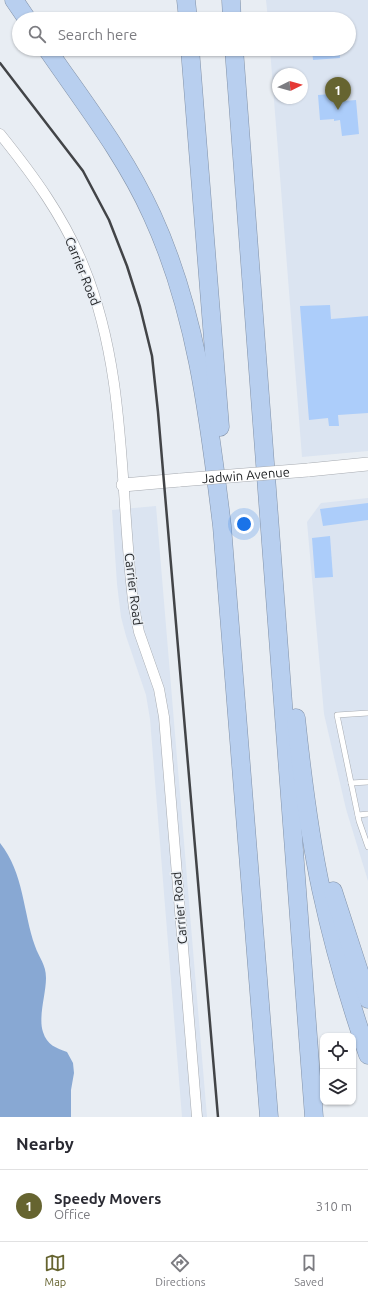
<!DOCTYPE html>
<style>
body{margin:0;font-family:Ubuntu,sans-serif;background:#f7f7f7;color:#2b2b33}
.controls{position:absolute;right:12px;bottom:12px;display:grid;overflow:hidden;border-radius:8px;box-shadow:0 1px 3px #0004}
.controls button{width:36px;height:36px;display:grid;place-items:center;padding:0;border:0;border-bottom:1px solid #e1e1e2;background:#fff;color:#2b2b33;font:20px sans-serif}
.compass{position:absolute;left:272px;top:68px;width:36px;height:36px;border-radius:50%;background:#fff;box-shadow:0 1px 3px #0004;rotate:85deg}
.you{position:absolute;left:244px;top:524px;width:14px;height:14px;margin:-10px;border:3px solid #fff;border-radius:50%;background:#1a73e8;box-shadow:0 0 0 6px #1a73e833}
.badge{display:grid;place-items:center;width:26px;height:26px;border-radius:50%;background:#666430;color:#fff;font-size:13px;font-weight:700}
.pin{position:absolute;translate:-50% -33px;filter:drop-shadow(0 1px 2px #0008)}
.pin::after{content:'';position:absolute;top:21px;width:14px;height:12px;background:inherit;clip-path:polygon(0 0,100% 0,50% 100%)}
.list{margin:0;padding:0;list-style:none}
h2{display:flex;justify-content:space-between;align-items:center;height:52px;margin:0;padding:0 16px;font-size:17px}
h2 small{font-size:13px;font-weight:400;color:#7c7c81}
.list li{display:grid;grid-template-columns:26px 1fr auto;gap:12px;align-items:center;box-sizing:border-box;height:72px;padding:0 16px;border-top:1px solid #e1e1e2}
.list b{display:block;font-size:15px;white-space:nowrap}
.list p{margin:0;font-size:13px;white-space:nowrap;color:#7c7c81}
.list em{font-size:13px;font-style:normal;color:#7c7c81}
.icon{flex:none;width:22px;height:22px;fill:none;stroke:currentColor;stroke-width:2;stroke-linecap:round;stroke-linejoin:round}
.map{position:relative;flex:none;width:368px;height:1117px;overflow:hidden}
.search{position:absolute;background:#fff;box-shadow:0 1px 3px #0004;left:12px;right:12px;top:12px;height:44px;display:flex;align-items:center;gap:10px;box-sizing:border-box;padding:0 14px;border-radius:22px;color:#7c7c81;font-size:15px}
.sheet{height:124px;background:#fff}
nav{display:flex;justify-content:space-around;align-items:center;box-sizing:border-box;height:56px;border-top:1px solid #e1e1e2;background:#fff;font-size:11px;color:#7c7c81}
nav a{display:grid;justify-items:center;gap:2px}
nav .on{color:#666430}
.map>svg:first-child{display:block}
.built{fill:#dbe4f1;fill-rule:evenodd}
.water{fill:#88a8d3}
.building{fill:#accdfa}
.lines{fill:none;stroke-linecap:round;stroke-linejoin:round}
.service-casing{stroke:#a7abb1;stroke-width:6}
.minor-casing{stroke:#a7abb1;stroke-width:11}
.tertiary-casing{stroke:#a7abb1;stroke-width:14}
.motorway-casing{stroke:#8292a8;stroke-width:19}
.service{stroke:#fff;stroke-width:5}
.minor{stroke:#fff;stroke-width:10}
.tertiary{stroke:#fff;stroke-width:13}
.motorway{stroke:#b8cfef;stroke-width:18}
.rail{stroke:#424447;stroke-width:2.5}
.tertiary-bridge-casing{stroke:#a7abb1;stroke-width:14;stroke-linecap:butt}
.tertiary-bridge{stroke:#fff;stroke-width:13}
.labels{text-anchor:middle;dominant-baseline:central;stroke-width:3;stroke-linejoin:round;paint-order:stroke}
.street-label{font-size:13px;fill:#1f2123;stroke:#e8edf3}
</style>
<div class="map">
<svg width="368" height="1117" viewBox="0 0 368 1117">
<rect width="100%" height="100%" fill="#e8edf3"/>
<!-- built -->
<g class="built">
<path d="M266,0H368V451L302,457L270,49H349V19H268ZM278,74H302V98H278Z"/>
<polygon points="368,498 368,881 346,809 324,714 307,522 321,503"/>
<polygon points="156,506 194,962 207,1117 182,1117 150,719 146,695 126,636 121,617 117,584 112,510"/>
</g>
<!-- water -->
<path class="water" d="M0,843C24,873 23,912 35,946C39,958 46,964 46,978C46,994 38,1017 43,1032C47,1045 56,1048 67,1052L73,1063L74,1073L71,1090V1117H0Z"/>
<!-- building -->
<g class="building">
<polygon points="312,49 339,49 340,58 313,60"/>
<polygon points="344,93 344,101 356,100 359,134 342,136 340,120 334,121 334,119 320,120 318,95"/>
<polygon points="330,305 331,319 368,316 368,413 338,415 339,426 329,426 328,418 309,420 300,306"/>
<polygon points="368,503 368,520 323,526 320,509"/>
<polygon points="330,536 333,577 315,578 312,538"/>
</g>
<g class="lines">
<!-- service casing -->
<g class="service-casing">
<g id="service">
<polyline points="368,713 337,715 359,821 368,847"/>
<polyline points="351,783 368,782"/>
<polyline points="358,815 368,814"/>
</g>
</g>
<!-- minor casing -->
<g class="minor-casing">
<path id="minor" d="M0,134C33,175 64,217 84,267C128,375 119,494 134,608L139,632L159,689L164,717L197,1117"/>
</g>
<!-- tertiary casing -->
<g class="tertiary-casing">
<g id="tertiary">
<polyline points="308,470 368,464"/>
<polyline points="123,485 180,480"/>
</g>
</g>
<!-- motorway casing -->
<g class="motorway-casing">
<g id="motorway">
<polyline points="14,0 27,19"/>
<polyline points="186,0 188,19"/>
<polyline points="231,0 232,19"/>
<path d="M47,49C84,103 125,155 152,215C197,313 209,420 222,526L269,1117"/>
<polyline points="190,49 220,427"/>
<polyline points="234,49 314,1117"/>
<path d="M296,718C302,775 309,833 321,889C333,945 349,1000 368,1055"/>
<polyline points="333,891 368,999"/>
</g>
</g>
<!-- service -->
<use href="#service" class="service"/>
<!-- minor -->
<use href="#minor" class="minor"/>
<!-- tertiary -->
<use href="#tertiary" class="tertiary"/>
<!-- motorway -->
<use href="#motorway" class="motorway"/>
<!-- rail -->
<polyline class="rail" points="0,63 83,171 109,220 127,266 140,307 152,356 158,412 218,1117"/>
<!-- tertiary-bridge casing -->
<g class="tertiary-bridge-casing">
<g id="tertiary-bridge">
<path id="s1" d="M180,480L308,470"/>
</g>
</g>
<!-- tertiary-bridge -->
<use href="#tertiary-bridge" class="tertiary-bridge"/>
</g>
<g class="labels">
<!-- street labels -->
<g class="street-label">
<text transform="translate(83 271) rotate(68)">Carrier Road</text>
<text stroke="none"><textPath href="#s1" startOffset="66">Jadwin Avenue</textPath></text>
<text transform="translate(134 589) rotate(83)">Carrier Road</text>
<text transform="translate(179 908) rotate(-95)">Carrier Road</text>
</g>
</g>
</svg>
<div class="controls">
<button><svg class="icon" aria-label="locate" viewBox="0 0 24 24"><circle cx="12" cy="12" r="6"/><path d="M12 2v4M12 18v4M2 12h4M18 12h4"/></svg></button>
<button><svg class="icon" aria-label="layers" viewBox="0 0 24 24"><path d="M12 4l9 5-9 5-9-5zM3 14l9 5 9-5"/></svg></button>
</div>
<svg class="compass" viewBox="-18 -18 36 36"><path d="M0-13l5 13h-10z" fill="#e53935"/><path d="M0 13l5-13h-10z" fill="#7c7c81"/></svg>
<div class="you"></div>
<div class="pin badge" style="left:338px;top:110px">1</div>
<div class="search"><svg class="icon" aria-label="search" viewBox="0 0 24 24"><circle cx="10" cy="10" r="6"/><path d="M15 15l6 6"/></svg>Search here</div>
</div>
<section class="sheet">
<h2>Nearby<small></small></h2>
<ul class="list">
<li><span class="badge">1</span><div><b>Speedy Movers</b><p>Office</p></div><em>310 m</em></li>
</ul>
</section>
<nav>
<a class="on"><svg class="icon" aria-label="map" viewBox="0 0 24 24"><path d="M3 6l6-2 6 2 6-2v14l-6 2-6-2-6 2zM9 4v14M15 6v14"/></svg>Map</a>
<a><svg class="icon" aria-label="directions" viewBox="0 0 24 24"><path d="M12 3l9 9-9 9-9-9zM9 14v-3h6M13 9l2 2-2 2"/></svg>Directions</a>
<a><svg class="icon" aria-label="saved" viewBox="0 0 24 24"><path d="M7 4h10v16l-5-4-5 4z"/></svg>Saved</a>
</nav>
